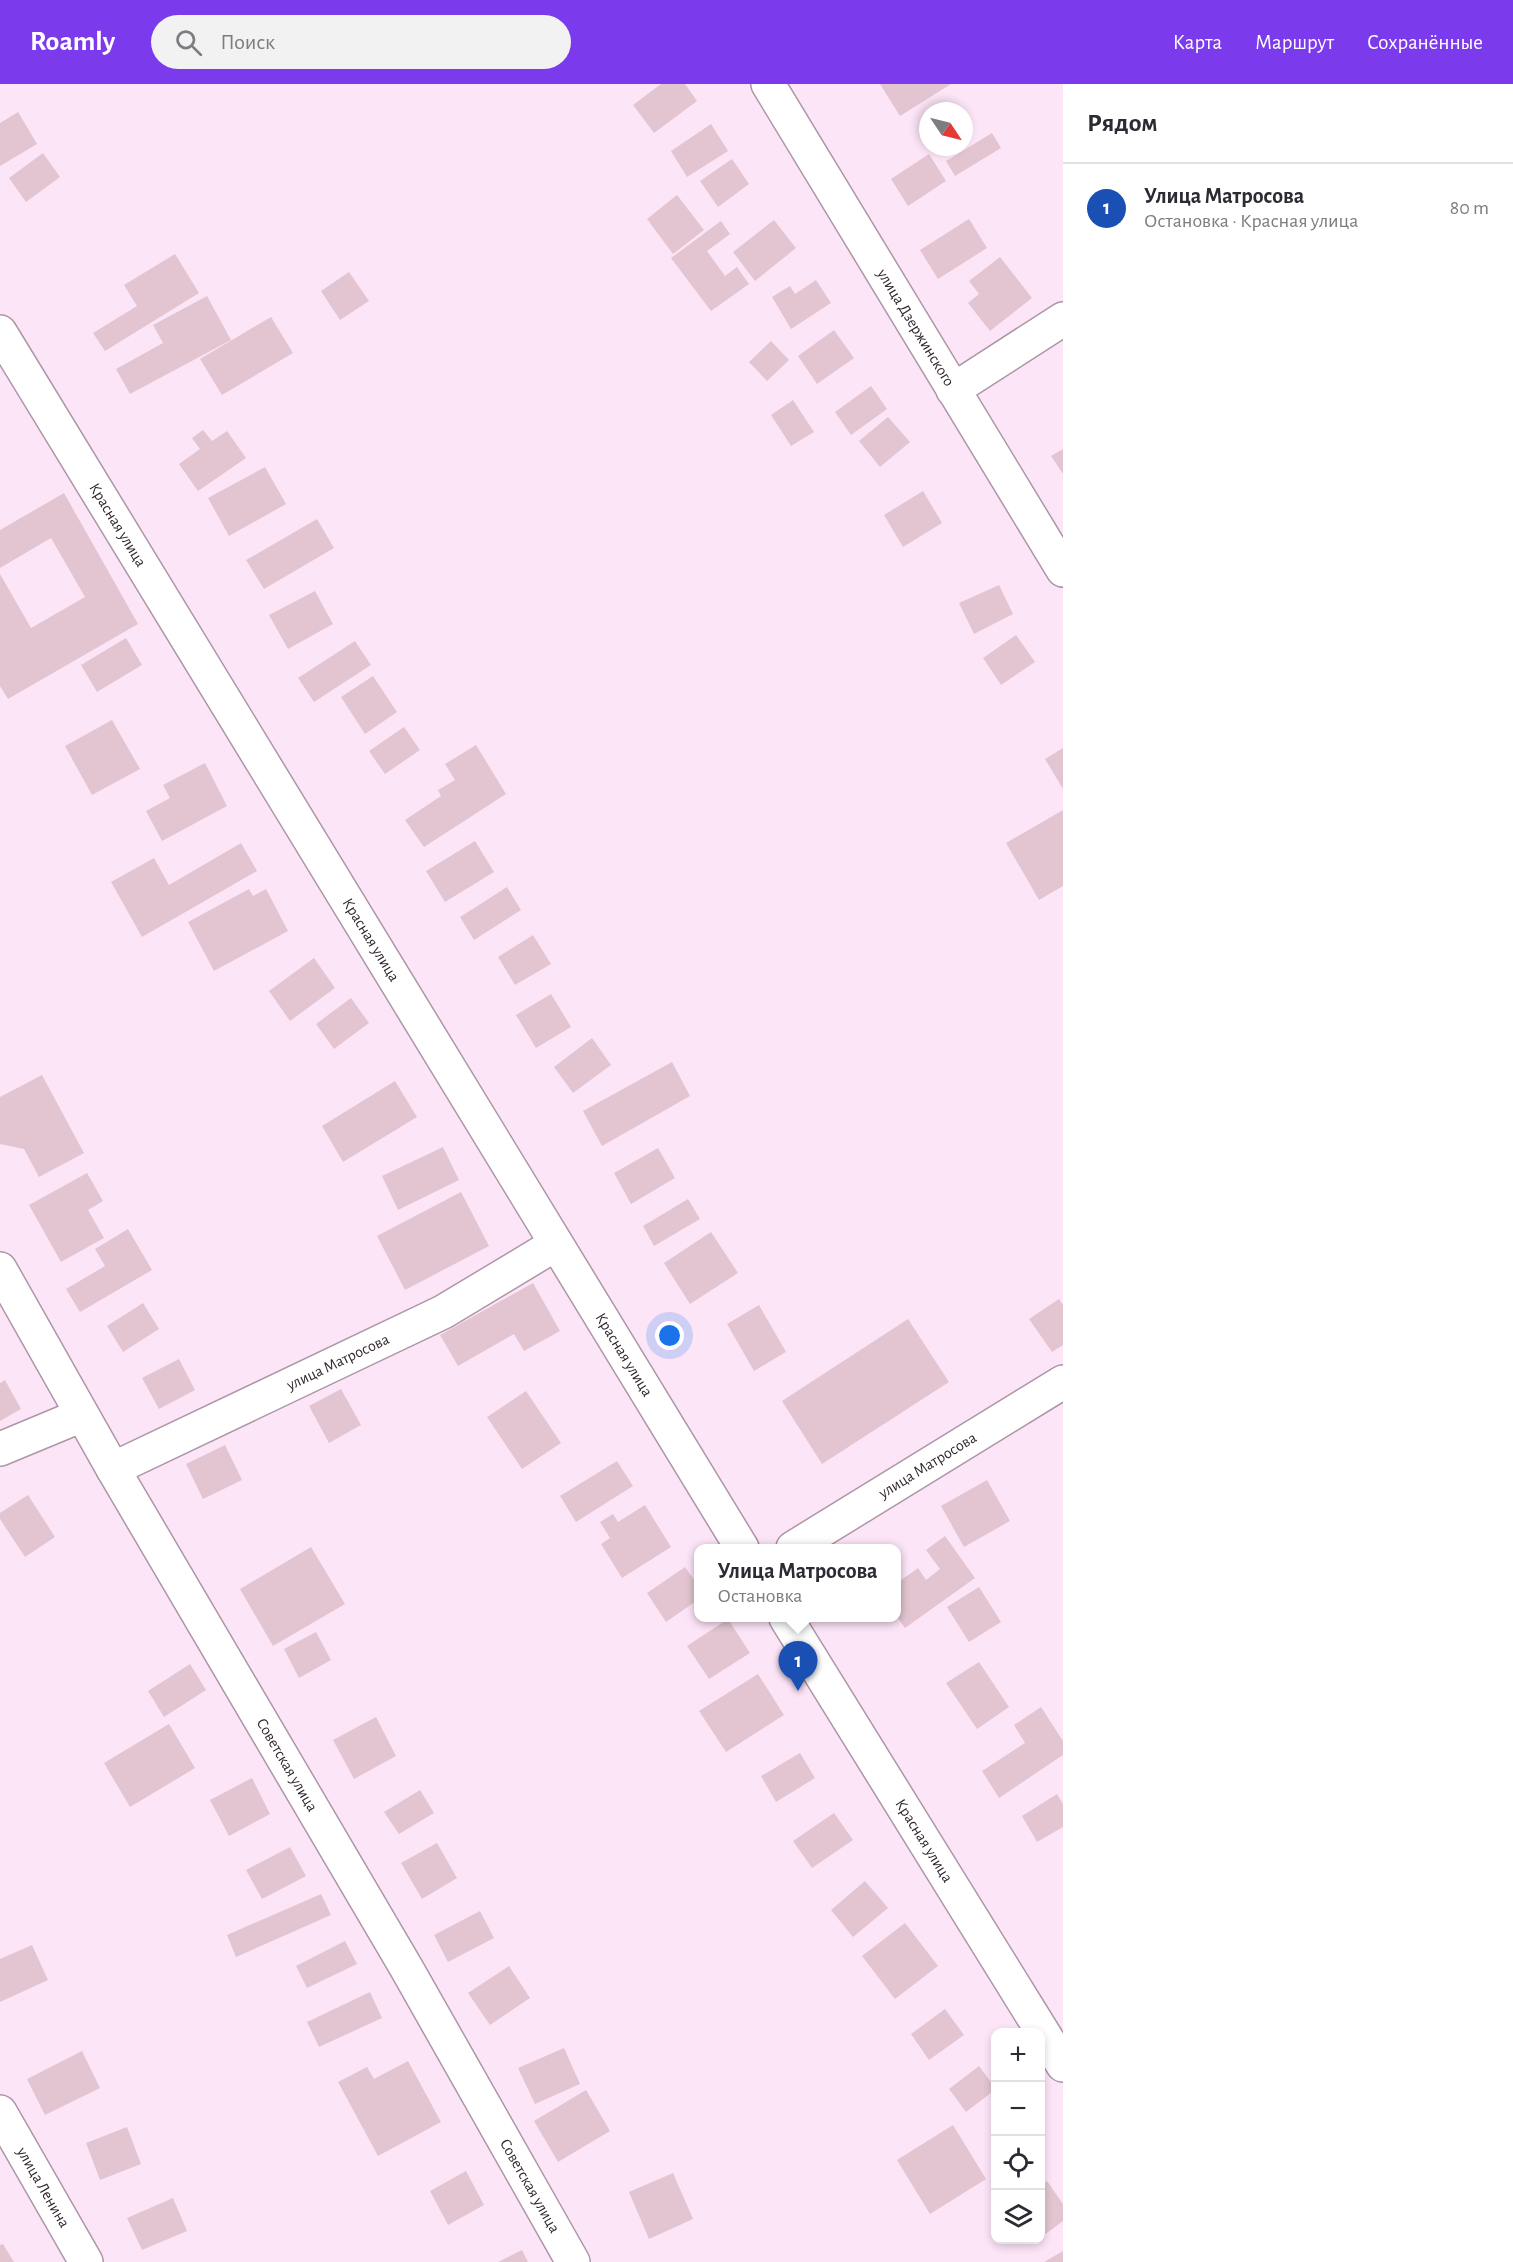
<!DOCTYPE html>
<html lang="ru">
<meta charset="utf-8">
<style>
body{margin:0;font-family:"Alegreya Sans",sans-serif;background:#f2f2f3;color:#2b2b33}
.controls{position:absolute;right:18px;bottom:18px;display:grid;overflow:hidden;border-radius:12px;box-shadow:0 3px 9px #0003}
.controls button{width:54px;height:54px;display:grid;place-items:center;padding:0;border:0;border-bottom:2px solid #e1e1e2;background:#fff;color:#2b2b33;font:30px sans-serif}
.compass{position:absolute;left:919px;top:18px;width:54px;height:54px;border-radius:50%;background:#fff;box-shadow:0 3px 9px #0003;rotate:125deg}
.you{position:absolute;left:670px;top:1252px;width:21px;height:21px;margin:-15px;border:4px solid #fff;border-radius:50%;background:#1a73e8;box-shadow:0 0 0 9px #1a73e833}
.badge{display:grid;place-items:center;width:39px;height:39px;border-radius:50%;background:#7c3aed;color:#fff;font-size:20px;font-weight:700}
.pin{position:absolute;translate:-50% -50px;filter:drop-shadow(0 2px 3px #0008)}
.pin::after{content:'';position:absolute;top:32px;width:21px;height:18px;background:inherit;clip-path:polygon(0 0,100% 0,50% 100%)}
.popup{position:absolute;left:694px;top:1460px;width:207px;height:78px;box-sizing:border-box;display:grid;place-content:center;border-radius:12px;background:#fff;filter:drop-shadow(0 2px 4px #0005);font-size:20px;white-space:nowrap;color:#7c7c81}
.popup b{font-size:22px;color:#2b2b33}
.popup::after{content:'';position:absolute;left:50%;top:100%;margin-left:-12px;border:12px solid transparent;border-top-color:#fff}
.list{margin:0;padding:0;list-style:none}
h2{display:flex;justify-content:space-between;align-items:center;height:78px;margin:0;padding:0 24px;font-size:26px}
h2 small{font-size:20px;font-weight:400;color:#7c7c81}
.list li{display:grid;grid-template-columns:39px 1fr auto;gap:18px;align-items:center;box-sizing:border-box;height:90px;padding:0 24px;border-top:2px solid #e1e1e2}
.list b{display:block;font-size:22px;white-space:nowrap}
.list p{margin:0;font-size:20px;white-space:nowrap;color:#7c7c81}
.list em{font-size:20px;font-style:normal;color:#7c7c81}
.icon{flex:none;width:33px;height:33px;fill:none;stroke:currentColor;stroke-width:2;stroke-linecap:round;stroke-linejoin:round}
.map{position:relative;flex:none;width:1063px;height:2178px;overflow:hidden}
header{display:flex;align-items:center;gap:36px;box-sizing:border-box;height:84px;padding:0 30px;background:#7c3aed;color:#fff}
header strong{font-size:28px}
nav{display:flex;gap:33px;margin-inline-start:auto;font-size:21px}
.search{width:420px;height:54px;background:#f2f2f3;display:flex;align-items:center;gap:15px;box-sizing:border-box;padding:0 21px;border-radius:33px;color:#7c7c81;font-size:22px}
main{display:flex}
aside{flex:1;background:#fff}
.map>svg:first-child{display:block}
.building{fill:#e2c5d0}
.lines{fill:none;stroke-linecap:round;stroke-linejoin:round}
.street-casing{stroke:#ac96a8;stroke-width:36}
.secondary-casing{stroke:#ac96a8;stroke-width:36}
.street{stroke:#fff;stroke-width:33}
.secondary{stroke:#fff;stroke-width:33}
.labels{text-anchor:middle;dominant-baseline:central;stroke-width:4.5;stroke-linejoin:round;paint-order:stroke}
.street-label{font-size:16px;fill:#30272e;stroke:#fef9fd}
</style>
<header>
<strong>Roamly</strong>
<div class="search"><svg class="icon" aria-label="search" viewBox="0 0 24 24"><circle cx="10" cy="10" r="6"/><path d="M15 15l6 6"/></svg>Поиск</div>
<nav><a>Карта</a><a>Маршрут</a><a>Сохранённые</a></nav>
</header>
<main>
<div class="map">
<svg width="1063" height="2178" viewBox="0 0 1063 2178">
<rect width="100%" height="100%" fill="#fde5f8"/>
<!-- building -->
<g class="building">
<polygon points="661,0 685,0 697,17 654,49 633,21"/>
<polygon points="880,0 951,0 900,32"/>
<polygon points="18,28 37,60 0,82 0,39"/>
<polygon points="711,40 728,67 687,93 671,67"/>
<polygon points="992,49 1001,64 955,92 946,77"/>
<polygon points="43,69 60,93 26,118 9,94"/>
<polygon points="929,70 946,97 908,122 891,95"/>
<polygon points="732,75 749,100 718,123 700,97"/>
<polygon points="677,111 704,146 673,170 647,135"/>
<polygon points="969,135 987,164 938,195 920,166"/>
<polygon points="774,136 796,164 755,197 733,168"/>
<polygon points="721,137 730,150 707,167 725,192 737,183 749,200 711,227 671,174"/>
<polygon points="175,170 199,209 105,267 93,249 137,222 124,201"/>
<polygon points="1000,173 1032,214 990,247 968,219 979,210 969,197"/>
<polygon points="349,188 369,217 340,236 321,207"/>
<polygon points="816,196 831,219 791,245 772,213 790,202 795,210"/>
<polygon points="207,212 231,256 130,310 116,285 163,259 153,241"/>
<polygon points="271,233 293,269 222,311 200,275"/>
<polygon points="834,246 854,274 817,300 798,272"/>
<polygon points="771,257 789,276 767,297 749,278"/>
<polygon points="871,302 887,325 851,351 835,328"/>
<polygon points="793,316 814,348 791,362 771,331"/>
<polygon points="888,333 910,358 880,383 859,357"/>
<polygon points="203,346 212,357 227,347 246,374 198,407 179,380 200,365 192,354"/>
<polygon points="1063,365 1063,390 1051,372"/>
<polygon points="265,383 286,420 229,452 208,414"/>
<polygon points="923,407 942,439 903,463 884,431"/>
<polygon points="64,409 138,540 8,615 0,602 0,490 31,544 85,513 51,454 0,484 0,446"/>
<polygon points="317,435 334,464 264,505 246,476"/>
<polygon points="999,501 1013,530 974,550 959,519"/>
<polygon points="315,507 333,540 288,565 269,531"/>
<polygon points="1016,551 1035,578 1001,601 983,574"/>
<polygon points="126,554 142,581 97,608 81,581"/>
<polygon points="355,557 371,581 314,618 298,594"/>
<polygon points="373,592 397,628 365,650 341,613"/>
<polygon points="112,636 140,685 92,711 65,662"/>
<polygon points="404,643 420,666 385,690 369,667"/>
<polygon points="476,661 506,710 424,763 405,736 441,712 438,706 455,696 445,680"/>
<polygon points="1063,664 1063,705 1045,675"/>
<polygon points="205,679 227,722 162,757 146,727 170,714 163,701"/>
<polygon points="1063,726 1063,802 1039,816 1006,759"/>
<polygon points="475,757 494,788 445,818 426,787"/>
<polygon points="241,759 257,787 142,853 111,798 154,774 169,801"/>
<polygon points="507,803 521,826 474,856 460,833"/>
<polygon points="249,805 253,812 266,805 288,847 214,887 188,838"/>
<polygon points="533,851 551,880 515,901 498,873"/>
<polygon points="314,874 335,904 290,937 269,907"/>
<polygon points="551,910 571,943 536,964 516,931"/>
<polygon points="351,914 369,939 334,965 316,940"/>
<polygon points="592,954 611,981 573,1009 554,983"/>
<polygon points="672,978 690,1012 602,1062 583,1027"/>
<polygon points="42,991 84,1069 39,1093 24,1065 0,1060 0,1013"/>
<polygon points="395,997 417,1033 343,1078 322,1042"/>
<polygon points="443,1063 459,1096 398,1126 382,1092"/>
<polygon points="658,1064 675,1094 631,1120 614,1089"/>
<polygon points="87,1089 103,1117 88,1126 104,1154 61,1178 29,1121"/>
<polygon points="461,1108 489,1162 405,1206 377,1152"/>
<polygon points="688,1115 700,1135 654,1162 643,1142"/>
<polygon points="128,1145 152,1186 80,1228 66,1205 105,1182 95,1165"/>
<polygon points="711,1148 738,1189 690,1220 664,1179"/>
<polygon points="533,1199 560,1247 524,1267 514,1250 458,1282 440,1251"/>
<polygon points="1059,1215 1063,1221 1063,1261 1052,1268 1029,1235"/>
<polygon points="143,1219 159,1245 123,1268 107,1242"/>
<polygon points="759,1221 786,1268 754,1287 727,1240"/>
<polygon points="908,1235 949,1298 822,1380 782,1317"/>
<polygon points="179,1275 195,1306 159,1325 142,1294"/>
<polygon points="5,1296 21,1325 0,1337 0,1299"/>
<polygon points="341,1305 361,1341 329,1359 309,1322"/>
<polygon points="526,1307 561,1359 522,1385 487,1333"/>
<polygon points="225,1361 242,1396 203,1415 186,1380"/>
<polygon points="617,1377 633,1402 576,1438 560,1412"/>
<polygon points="987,1396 1010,1437 964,1463 941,1422"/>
<polygon points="28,1411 55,1453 25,1473 0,1435 0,1429"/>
<polygon points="645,1421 671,1463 622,1494 601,1460 610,1454 600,1438 613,1430 618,1438"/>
<polygon points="945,1452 975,1494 905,1544 897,1533 897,1499 918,1484 926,1496 940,1485 926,1466"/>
<polygon points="311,1463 345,1520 273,1562 240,1505"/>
<polygon points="685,1483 699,1503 699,1515 666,1538 647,1509"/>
<polygon points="979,1503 1001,1538 969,1558 947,1523"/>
<polygon points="728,1535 750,1569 709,1595 687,1562"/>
<polygon points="316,1548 331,1576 299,1594 284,1565"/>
<polygon points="979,1578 1009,1623 977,1645 946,1599"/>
<polygon points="190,1580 206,1606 164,1633 148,1607"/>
<polygon points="758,1590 784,1631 726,1668 699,1627"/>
<polygon points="1041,1623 1063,1657 1063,1671 999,1714 982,1687 1025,1659 1014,1641"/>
<polygon points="376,1633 396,1672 354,1695 333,1656"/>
<polygon points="169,1640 195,1684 130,1723 104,1679"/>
<polygon points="800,1669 815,1694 776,1718 761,1692"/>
<polygon points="252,1694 270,1730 229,1752 210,1716"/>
<polygon points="420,1706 434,1729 399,1750 384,1728"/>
<polygon points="1057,1710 1063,1720 1063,1743 1037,1758 1022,1732"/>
<polygon points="834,1729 853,1756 812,1784 793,1757"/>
<polygon points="437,1759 457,1794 422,1815 401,1779"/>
<polygon points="290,1763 306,1792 262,1815 246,1786"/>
<polygon points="865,1797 888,1824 853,1853 831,1826"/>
<polygon points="321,1810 331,1831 236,1873 227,1851"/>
<polygon points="480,1827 494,1854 448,1878 434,1851"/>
<polygon points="905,1839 938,1882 895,1915 862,1872"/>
<polygon points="345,1857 357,1880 307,1904 296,1882"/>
<polygon points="32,1861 48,1896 0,1918 0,1875"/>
<polygon points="509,1882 530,1914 490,1941 468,1909"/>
<polygon points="370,1908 382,1934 319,1963 307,1938"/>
<polygon points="945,1925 964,1951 929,1976 911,1950"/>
<polygon points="564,1964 580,2000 535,2020 518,1984"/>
<polygon points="82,1967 100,2004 45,2031 27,1995"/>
<polygon points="408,1977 441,2038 378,2072 338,1998 367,1983 374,1995"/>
<polygon points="979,1982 996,2005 966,2028 949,2005"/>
<polygon points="586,2006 610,2047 558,2078 534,2037"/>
<polygon points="953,2041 986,2095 930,2130 897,2076"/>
<polygon points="127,2043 141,2080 100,2096 86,2059"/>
<polygon points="466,2087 484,2121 448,2141 430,2107"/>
<polygon points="673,2089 693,2135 649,2155 629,2108"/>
<polygon points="1047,2097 1063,2120 1063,2137 1040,2154 1040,2102"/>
<polygon points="173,2114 187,2147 142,2166 127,2134"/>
<polygon points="3,2160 14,2178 0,2178 0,2161"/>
<polygon points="522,2166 528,2178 498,2178"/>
<polygon points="1063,2167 1063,2178 1044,2178"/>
</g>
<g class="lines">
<!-- street casing -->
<g class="street-casing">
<g id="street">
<path id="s1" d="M768,0L1063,486"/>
<polyline points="953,306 1063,235"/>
<path id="s2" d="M0,1185L113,1385L407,1885L573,2178"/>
<polyline points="0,1365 82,1331"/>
<path id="s3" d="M113,1385L443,1228L556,1160"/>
<path id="s4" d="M793,1464L1063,1298"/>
<path id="s5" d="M0,2028L86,2178"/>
</g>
</g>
<!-- secondary casing -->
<g class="secondary-casing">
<g id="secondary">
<path id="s6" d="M0,248L742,1464"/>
<path id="s7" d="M786,1534L1063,1981"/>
</g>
</g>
<!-- street -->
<use href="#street" class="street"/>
<!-- secondary -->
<use href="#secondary" class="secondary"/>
</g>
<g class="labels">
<!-- street labels -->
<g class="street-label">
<text stroke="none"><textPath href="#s1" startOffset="285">улица Дзержинского</textPath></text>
<text stroke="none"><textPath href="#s6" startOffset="226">Красная улица</textPath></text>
<text stroke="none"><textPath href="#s6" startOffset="712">Красная улица</textPath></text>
<text stroke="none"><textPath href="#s6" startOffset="1198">Красная улица</textPath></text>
<text stroke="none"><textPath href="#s3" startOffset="249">улица Матросова</textPath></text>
<text stroke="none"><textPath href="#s4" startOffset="158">улица Матросова</textPath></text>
<text stroke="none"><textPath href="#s2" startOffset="573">Советская улица</textPath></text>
<text stroke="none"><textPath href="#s7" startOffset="262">Красная улица</textPath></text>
<text stroke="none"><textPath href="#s2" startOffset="1059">Советская улица</textPath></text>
<text stroke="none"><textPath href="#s5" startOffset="87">улица Ленина</textPath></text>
</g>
</g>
</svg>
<div class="controls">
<button>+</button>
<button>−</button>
<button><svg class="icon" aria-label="locate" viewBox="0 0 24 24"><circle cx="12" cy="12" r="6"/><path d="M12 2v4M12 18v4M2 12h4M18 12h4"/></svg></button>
<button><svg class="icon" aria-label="layers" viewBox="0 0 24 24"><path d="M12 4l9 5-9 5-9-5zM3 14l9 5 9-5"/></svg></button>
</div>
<svg class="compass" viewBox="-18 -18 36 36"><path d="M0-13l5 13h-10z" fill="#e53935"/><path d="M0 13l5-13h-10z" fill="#7c7c81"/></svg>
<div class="you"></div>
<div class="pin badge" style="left:798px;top:1607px;background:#1a4fb4">1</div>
<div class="popup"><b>Улица Матросова</b>Остановка</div>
</div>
<aside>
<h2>Рядом<small></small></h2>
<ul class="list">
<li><span class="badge" style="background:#1a4fb4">1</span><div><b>Улица Матросова</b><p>Остановка · Красная улица</p></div><em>80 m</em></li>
</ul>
</aside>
</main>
